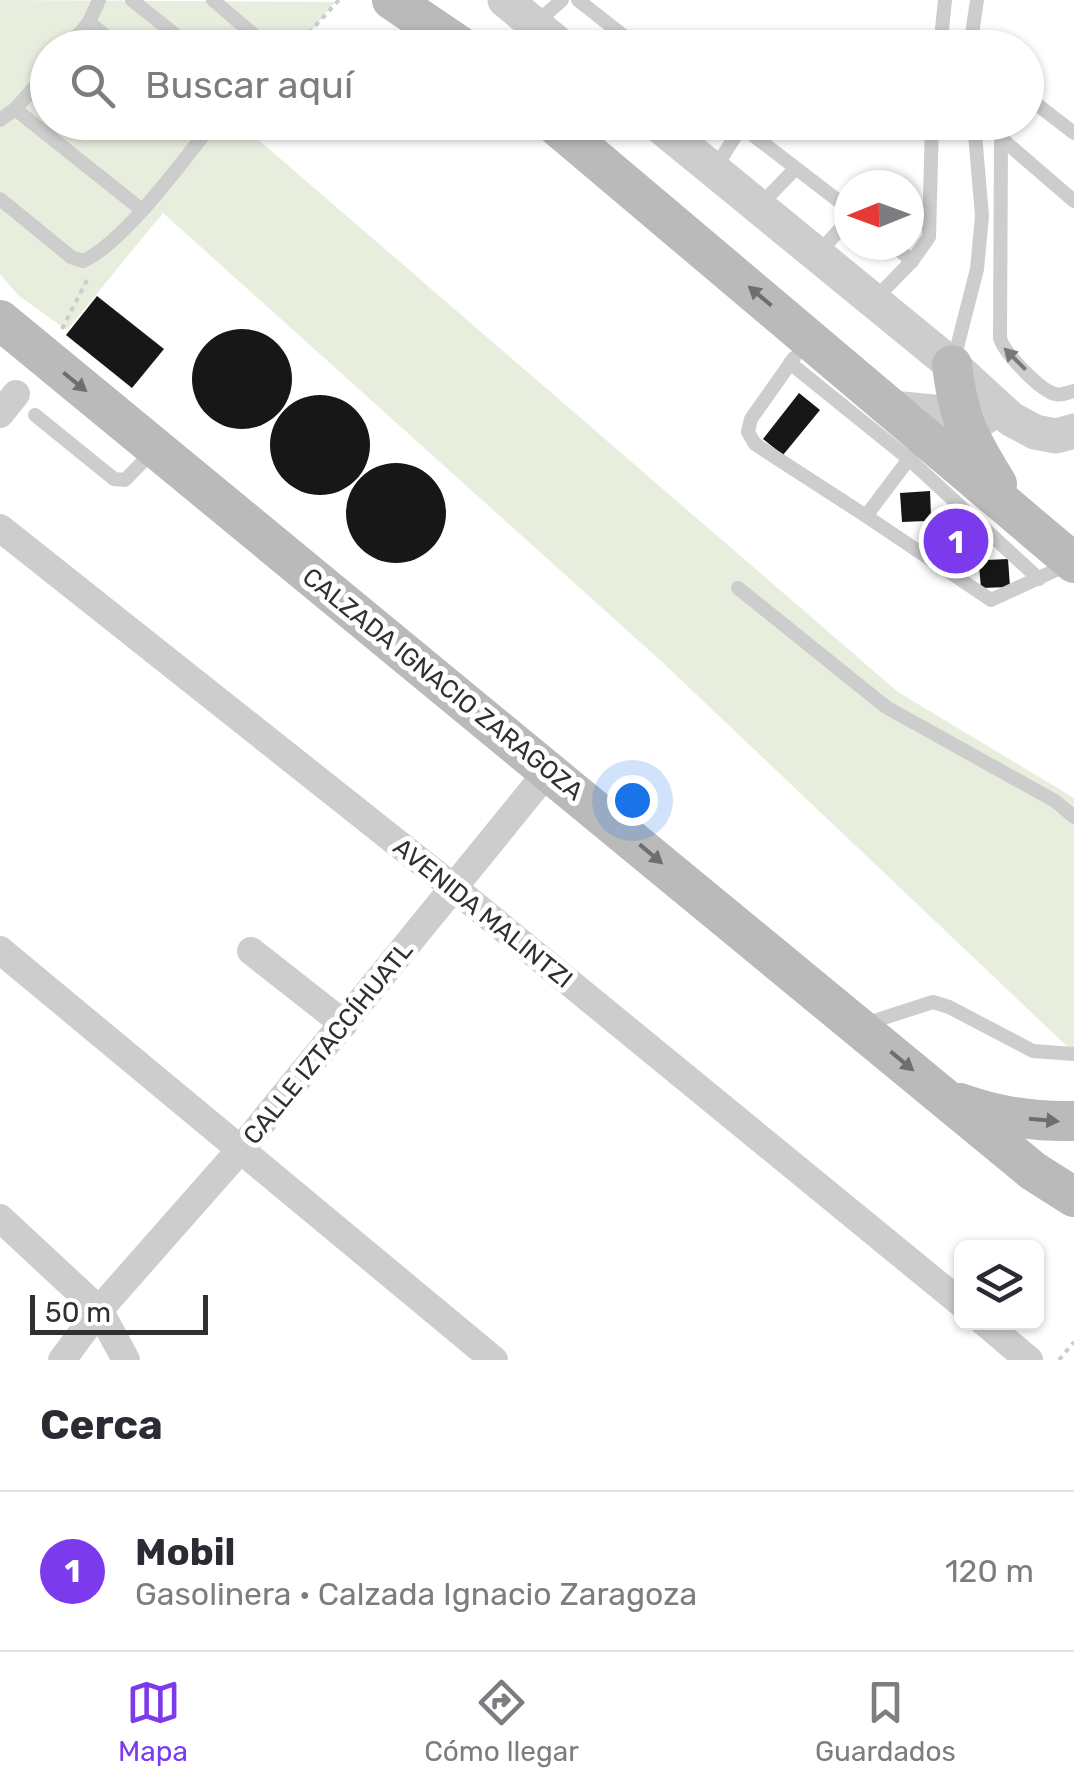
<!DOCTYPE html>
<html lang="es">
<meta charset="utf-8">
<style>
body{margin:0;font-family:Rubik,sans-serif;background:#f2f2f3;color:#2b2b33}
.controls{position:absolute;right:30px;bottom:30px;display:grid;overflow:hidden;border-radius:15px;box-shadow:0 2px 8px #0004}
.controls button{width:90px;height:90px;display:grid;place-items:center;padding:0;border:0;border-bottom:2px solid #e1e1e2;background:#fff;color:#2b2b33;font:50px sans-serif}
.compass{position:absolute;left:834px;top:170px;width:90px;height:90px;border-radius:50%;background:#fff;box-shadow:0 2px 8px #0004;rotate:269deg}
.scale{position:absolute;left:30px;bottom:25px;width:178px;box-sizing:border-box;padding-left:10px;border:5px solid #303030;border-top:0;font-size:28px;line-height:35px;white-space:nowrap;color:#303030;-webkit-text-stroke:8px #fff;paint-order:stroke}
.you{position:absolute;left:632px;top:800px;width:35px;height:35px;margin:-25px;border:8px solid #fff;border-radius:50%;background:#1a73e8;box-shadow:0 0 0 15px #1a73e833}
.badge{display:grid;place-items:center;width:65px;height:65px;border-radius:50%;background:#7c3aed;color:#fff;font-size:32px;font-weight:700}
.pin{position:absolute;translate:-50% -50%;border:5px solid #fff;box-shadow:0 2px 10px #0006}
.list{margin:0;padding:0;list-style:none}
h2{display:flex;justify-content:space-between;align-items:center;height:130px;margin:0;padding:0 40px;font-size:42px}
h2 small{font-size:32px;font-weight:400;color:#7c7c81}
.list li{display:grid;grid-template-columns:65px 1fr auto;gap:30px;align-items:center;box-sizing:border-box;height:160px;padding:0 40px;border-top:2px solid #e1e1e2}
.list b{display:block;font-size:38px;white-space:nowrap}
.list p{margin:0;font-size:32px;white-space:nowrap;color:#7c7c81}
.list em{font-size:32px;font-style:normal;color:#7c7c81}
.icon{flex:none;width:55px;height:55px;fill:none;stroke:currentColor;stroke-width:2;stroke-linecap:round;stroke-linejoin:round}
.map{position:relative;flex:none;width:1074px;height:1360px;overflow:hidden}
.search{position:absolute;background:#fff;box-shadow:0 2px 8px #0004;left:30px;right:30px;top:30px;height:110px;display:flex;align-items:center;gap:25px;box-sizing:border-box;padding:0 35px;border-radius:55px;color:#7c7c81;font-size:38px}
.sheet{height:290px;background:#fff}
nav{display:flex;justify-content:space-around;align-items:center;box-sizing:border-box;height:140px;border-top:2px solid #e1e1e2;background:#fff;font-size:28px;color:#7c7c81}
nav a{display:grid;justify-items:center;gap:5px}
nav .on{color:#7c3aed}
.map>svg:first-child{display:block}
.green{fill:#e7eede}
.building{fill:#171717}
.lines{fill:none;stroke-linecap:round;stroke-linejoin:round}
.path{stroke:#cdcdcd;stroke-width:4;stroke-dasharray:5 5;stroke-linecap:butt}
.service{stroke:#cdcdcd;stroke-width:14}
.minor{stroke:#cdcdcd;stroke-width:28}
.tertiary{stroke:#cdcdcd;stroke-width:35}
.secondary{stroke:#bababa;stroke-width:40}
.oneway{fill:#6e6e6e}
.oneway2{fill:#777}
.labels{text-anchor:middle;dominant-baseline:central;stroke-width:10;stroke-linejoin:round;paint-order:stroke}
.street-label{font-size:25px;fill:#303030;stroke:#fff}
</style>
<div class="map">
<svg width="1074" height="1360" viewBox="0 0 1074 1360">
<rect width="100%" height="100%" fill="#fff"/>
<!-- green -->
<polygon class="green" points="0,0 335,2 298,47 48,48 48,122 239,123 898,692 1074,798 1074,1053 661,661 163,213 67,330 19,296 0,274"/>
<!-- building -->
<g class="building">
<polygon points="97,296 164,349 132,388 66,335"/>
<circle cx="242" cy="379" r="50"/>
<polygon points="799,393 820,410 783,455 763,439"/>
<circle cx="320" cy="445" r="50"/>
<circle cx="396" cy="513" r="50"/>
<polygon points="930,491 931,516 956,514 957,538 985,537 986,560 1008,559 1010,587 981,588 979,566 954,567 952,543 927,544 926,521 902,522 900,493"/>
</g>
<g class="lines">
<!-- path -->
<g class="path">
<polyline points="295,48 339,0"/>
<polyline points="62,329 87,280"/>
<polyline points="1059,1360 1074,1342"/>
</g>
<!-- service -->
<g class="service">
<polyline points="132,0 192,48"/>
<polyline points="213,0 261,41 264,48"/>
<polyline points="578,0 639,48"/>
<polyline points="89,22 120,48"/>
<polyline points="535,24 562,0"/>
<polyline points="68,48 89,22 99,0"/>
<polyline points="940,48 945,0"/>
<polyline points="970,48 977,0"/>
<polyline points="1026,96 1074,133"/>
<polyline points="15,109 142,210"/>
<polyline points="0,120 15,109 48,72"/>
<polyline points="736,122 849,209"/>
<path d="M1004,122L1001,138L1000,338C1004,353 1036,385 1050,392C1058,397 1066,393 1074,391"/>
<polyline points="1001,138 1074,201"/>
<polyline points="714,170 741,127"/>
<path d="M0,199L71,257L83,261C125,242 183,160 214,122"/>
<polyline points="759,206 795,169"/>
<polyline points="893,245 912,261 929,237 932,122"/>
<polyline points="817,255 849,219"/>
<polyline points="874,300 912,261"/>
<polyline points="794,358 751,419 748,432 755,444 866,516"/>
<polyline points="790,363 909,459 1039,579"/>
<polyline points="953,363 977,269 982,216 974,122"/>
<polyline points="35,415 114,479 125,480 155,449"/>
<polyline points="924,439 866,516 991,600 1069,564"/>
<polyline points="738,588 886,707 1055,801 1074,817"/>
<polyline points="865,1024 933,1002 949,1007 1033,1051 1074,1054"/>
</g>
<!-- minor -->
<g class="minor">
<polyline points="0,414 16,394"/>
<polyline points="0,528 454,888 962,1304"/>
<polyline points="0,950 494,1360"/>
<polyline points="251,951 344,1024"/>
<polyline points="0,1218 99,1310 126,1360"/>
<polyline points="984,1322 1029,1360"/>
<polyline points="62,1360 99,1310 240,1150 549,770"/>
</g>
<!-- tertiary -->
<g class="tertiary">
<polyline points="505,0 563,48"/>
<polyline points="655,122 952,365 1011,419 1035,432 1056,436 1074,431"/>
<polyline points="892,408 985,417"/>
</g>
<!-- secondary -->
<g class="secondary">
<polyline points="392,0 463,48"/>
<polyline points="552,122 1074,563"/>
<polyline points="0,320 1033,1171 1074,1197"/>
<path d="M952,365C959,420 968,437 997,484"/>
<path d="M960,1103C996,1116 1036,1122 1074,1121"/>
</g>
</g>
<!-- one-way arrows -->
<defs><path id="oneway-solid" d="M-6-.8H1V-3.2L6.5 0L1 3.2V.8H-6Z" transform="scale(2.5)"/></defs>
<g class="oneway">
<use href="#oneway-solid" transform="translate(760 296) rotate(-140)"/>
<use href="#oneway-solid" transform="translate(75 382) rotate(39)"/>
<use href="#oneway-solid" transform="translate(651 854) rotate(40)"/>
<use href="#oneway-solid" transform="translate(902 1061) rotate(40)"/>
<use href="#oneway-solid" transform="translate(1044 1120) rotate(5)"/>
</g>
<use class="oneway2" href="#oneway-solid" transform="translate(1015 359) rotate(-135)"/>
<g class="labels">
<!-- street labels -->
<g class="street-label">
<text transform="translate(443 684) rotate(39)">CALZADA IGNACIO ZARAGOZA</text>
<text transform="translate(483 913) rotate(39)">AVENIDA MALINTZI</text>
<text transform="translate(328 1043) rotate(-51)">CALLE IZTACCÍHUATL</text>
</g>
</g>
</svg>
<div class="controls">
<button><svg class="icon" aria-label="layers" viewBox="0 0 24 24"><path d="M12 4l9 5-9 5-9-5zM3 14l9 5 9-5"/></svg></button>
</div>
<svg class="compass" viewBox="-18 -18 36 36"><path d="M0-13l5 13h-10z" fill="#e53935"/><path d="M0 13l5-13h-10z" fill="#7c7c81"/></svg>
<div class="scale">50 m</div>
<div class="you"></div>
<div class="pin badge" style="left:956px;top:541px">1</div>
<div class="search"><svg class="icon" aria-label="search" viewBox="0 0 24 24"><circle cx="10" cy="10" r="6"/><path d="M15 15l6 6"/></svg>Buscar aquí</div>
</div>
<section class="sheet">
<h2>Cerca<small></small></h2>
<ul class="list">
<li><span class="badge">1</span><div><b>Mobil</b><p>Gasolinera · Calzada Ignacio Zaragoza</p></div><em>120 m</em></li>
</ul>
</section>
<nav>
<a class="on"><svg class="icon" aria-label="map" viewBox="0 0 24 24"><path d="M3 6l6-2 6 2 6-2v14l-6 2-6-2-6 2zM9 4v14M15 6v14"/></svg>Mapa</a>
<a><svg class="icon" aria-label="directions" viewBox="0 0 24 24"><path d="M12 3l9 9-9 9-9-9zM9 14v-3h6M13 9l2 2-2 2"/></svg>Cómo llegar</a>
<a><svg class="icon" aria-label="saved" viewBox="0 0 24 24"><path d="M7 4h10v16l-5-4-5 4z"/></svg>Guardados</a>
</nav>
